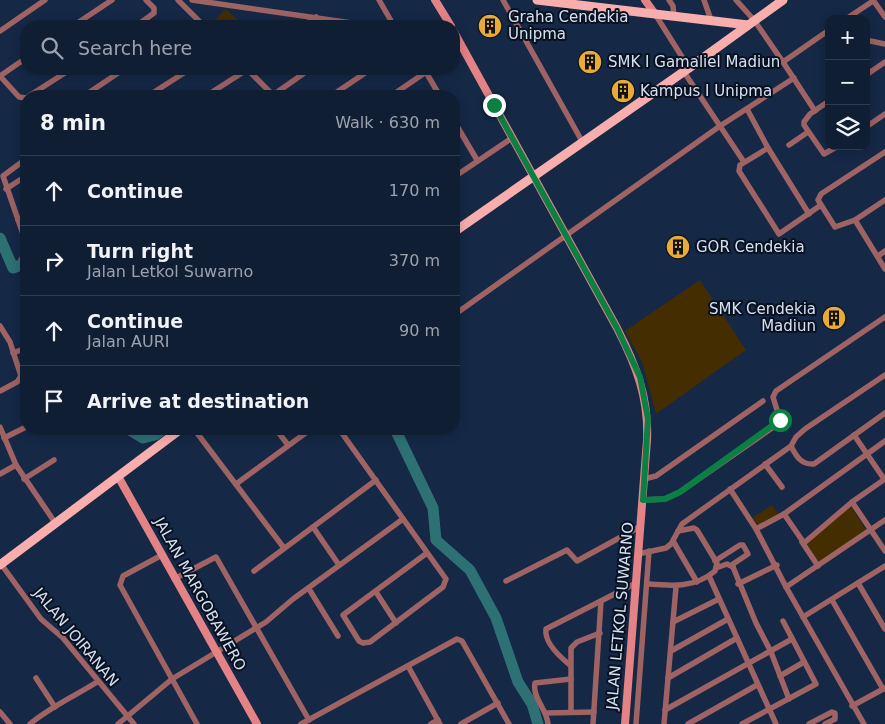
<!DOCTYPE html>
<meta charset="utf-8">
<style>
body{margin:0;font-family:"DejaVu Sans",sans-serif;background:#19273c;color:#f1f3f6}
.controls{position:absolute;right:15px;top:15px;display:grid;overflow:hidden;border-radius:10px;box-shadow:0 2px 12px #0003}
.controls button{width:45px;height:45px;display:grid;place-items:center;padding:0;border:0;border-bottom:1px solid #303c4f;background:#101e34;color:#f1f3f6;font:25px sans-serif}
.stop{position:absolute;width:15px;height:15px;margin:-11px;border:4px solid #0b8043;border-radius:50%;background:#fff}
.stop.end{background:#0b8043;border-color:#fff;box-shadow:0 1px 5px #0008}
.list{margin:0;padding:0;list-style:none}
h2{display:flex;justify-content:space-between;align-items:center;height:65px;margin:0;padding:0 20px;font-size:21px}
h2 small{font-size:16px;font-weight:400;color:#9ca2ac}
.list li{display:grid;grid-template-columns:32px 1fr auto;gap:15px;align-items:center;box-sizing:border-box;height:70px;padding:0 20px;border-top:1px solid #303c4f}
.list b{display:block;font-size:19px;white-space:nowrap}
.list p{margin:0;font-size:16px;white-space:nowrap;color:#9ca2ac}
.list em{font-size:16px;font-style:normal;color:#9ca2ac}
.icon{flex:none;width:28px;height:28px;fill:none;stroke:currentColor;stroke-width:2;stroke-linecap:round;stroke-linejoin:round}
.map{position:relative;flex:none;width:885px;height:724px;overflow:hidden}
.search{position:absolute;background:#101e34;box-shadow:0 2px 12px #0003;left:20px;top:20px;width:440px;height:55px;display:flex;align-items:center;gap:12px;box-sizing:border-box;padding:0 18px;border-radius:20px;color:#9ca2ac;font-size:19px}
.panel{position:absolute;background:#101e34;box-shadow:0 2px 12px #0003;left:20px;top:90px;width:440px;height:345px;border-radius:20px}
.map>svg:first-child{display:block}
.green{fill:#442d00}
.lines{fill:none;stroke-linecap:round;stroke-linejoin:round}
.river{stroke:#2d7175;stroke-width:11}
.street{stroke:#9f6364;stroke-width:5.5}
.secondary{stroke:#e38385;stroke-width:8}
.primary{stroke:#f9aeae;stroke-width:9}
.route{stroke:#0b8043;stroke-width:6}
.labels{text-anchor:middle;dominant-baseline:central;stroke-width:4;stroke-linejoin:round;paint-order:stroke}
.poi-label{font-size:15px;fill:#d4e1f5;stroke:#09111e;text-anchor:start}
.street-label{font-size:15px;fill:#d4e1f5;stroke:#09111e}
</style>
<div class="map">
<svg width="885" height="724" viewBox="0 0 885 724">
<rect width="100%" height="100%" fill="#152846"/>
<!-- green -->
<g class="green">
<polygon points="226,9 244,26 217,26 213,22"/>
<polygon points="700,280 746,350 656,414 642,362 625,331"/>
<polygon points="772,505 779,515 758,527 752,518"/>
<polygon points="851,506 866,530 819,562 806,543"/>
</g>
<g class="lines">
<!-- river -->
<g class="river">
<polyline points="0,238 13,268 21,265 26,257"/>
<polyline points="128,429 143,438 155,435 163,429"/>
<polyline points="395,429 433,508 436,540 470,570 496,618 518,682 532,704 538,724"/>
</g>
<!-- street -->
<g class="street">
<polyline points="178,0 204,26"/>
<polyline points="192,0 373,26"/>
<polyline points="379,0 394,26"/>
<polyline points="503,0 583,143"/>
<polyline points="669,0 673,6 674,16"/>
<polyline points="704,0 711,20"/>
<polyline points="736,0 754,20 783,62 829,30"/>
<polyline points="873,0 885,17"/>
<polyline points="655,14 689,68"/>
<polyline points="846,19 873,1"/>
<polyline points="73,26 112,0"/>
<polyline points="136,26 154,13 154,8 146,0"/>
<polyline points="303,26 316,17"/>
<polyline points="0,31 45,0"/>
<polyline points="866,40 885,44"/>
<polyline points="783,62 815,111"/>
<polyline points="247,69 274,96"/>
<polyline points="424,69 440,96"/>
<polyline points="684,72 744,162"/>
<polyline points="866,75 885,62"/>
<polyline points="0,76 19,97 26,98"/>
<polyline points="0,76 26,58"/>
<polyline points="273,95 310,69"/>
<polyline points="29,96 71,69"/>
<polyline points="84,96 124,69"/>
<polyline points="148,96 190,69"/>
<polyline points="206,96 248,69"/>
<polyline points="331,96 371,69"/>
<polyline points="391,96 426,72"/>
<polyline points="829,101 810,114 804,122 804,125 824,154 838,146"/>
<polyline points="747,109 768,148"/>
<polyline points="454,121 477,160"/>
<polyline points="866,127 885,114"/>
<polyline points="789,145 808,132"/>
<polyline points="885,152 821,194 818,200 835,227 855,220 885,269"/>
<polyline points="454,177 512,138"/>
<polyline points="6,189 26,176"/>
<polyline points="809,214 768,148 740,165 739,171 779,234 821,205"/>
<polyline points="18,220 26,215"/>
<polyline points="855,220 885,200"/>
<polyline points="23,234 3,176 26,159"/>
<polyline points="878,256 885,251"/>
<polyline points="454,315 720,126 794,78"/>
<polyline points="0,326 10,342 21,376 17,382 0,391"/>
<polyline points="13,353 26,348"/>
<polyline points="0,427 16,465 56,524"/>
<polyline points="194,429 284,548"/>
<polyline points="276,429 288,445"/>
<polyline points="339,429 446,579 443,587 370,642 363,643 359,641 343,615 427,553"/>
<polyline points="854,435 884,479"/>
<polyline points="4,438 26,427"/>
<path d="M791,446C796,456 801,465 814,464L885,413"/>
<polyline points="765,464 782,487"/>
<polyline points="0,474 16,465"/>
<polyline points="24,479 54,460"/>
<polyline points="644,479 656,476 763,401"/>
<polyline points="236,484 311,429"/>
<polyline points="730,489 756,529 786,587 864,724"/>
<polyline points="643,500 665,499 680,492 772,428 780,420 773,397 776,391 885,317"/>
<polyline points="852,502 885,551"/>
<polyline points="784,514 804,543 852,502 885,479"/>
<polyline points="313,527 339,565"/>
<polyline points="756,529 784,514 885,441"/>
<polyline points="673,541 697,582"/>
<polyline points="802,542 818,566"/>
<polyline points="638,554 666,548 671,544 682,524 791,446 796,437 805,429 885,375"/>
<polyline points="162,555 123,576 120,585 197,724"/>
<polyline points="715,561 740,545 743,545 748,554 733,564 733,567"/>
<polyline points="1,564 41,619 63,638 134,724"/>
<polyline points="716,568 727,564 733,567 756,623 771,652 789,699"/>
<polyline points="254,571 376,480"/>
<polyline points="709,576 776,724"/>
<polyline points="174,579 216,557 309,720"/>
<polyline points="506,581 567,550 577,561 641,526"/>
<polyline points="858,583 885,629"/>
<path d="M648,584C673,586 695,588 715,571L717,563L697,530L694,528L678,531"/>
<polyline points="738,584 777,565"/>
<polyline points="786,587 885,520"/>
<polyline points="309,589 338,636"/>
<polyline points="376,592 396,623"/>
<polyline points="832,600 883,689"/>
<polyline points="803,617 885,566"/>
<polyline points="673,622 719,599"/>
<polyline points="671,651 728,619"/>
<path d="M570,665C560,657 544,643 546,629L636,583"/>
<polyline points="408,666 440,724"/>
<polyline points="780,676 804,662"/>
<polyline points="36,678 55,707"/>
<polyline points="668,678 737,638"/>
<polyline points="852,706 885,688"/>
<polyline points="665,710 792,639"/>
<polyline points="571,711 571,648 577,642 600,633"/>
<polyline points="0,712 10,724"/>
<polyline points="547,713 594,712"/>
<path d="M30,724C50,707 75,696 97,682"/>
<polyline points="118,724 172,679 266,622 293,599 403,519"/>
<polyline points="301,724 457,639 462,641 509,724"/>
<polyline points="431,724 438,720"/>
<polyline points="461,724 498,703"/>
<path d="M548,724C547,709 532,698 535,683L571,679"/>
<polyline points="593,724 601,601"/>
<polyline points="636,724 649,551"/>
<polyline points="664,724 676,587"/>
<polyline points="688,724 757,685"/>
<polyline points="742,724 816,684 783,621"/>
<polyline points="809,724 832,712 835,713 835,719 825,724"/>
</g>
<!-- secondary -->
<g class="secondary">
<polyline points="435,0 451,26"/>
<polyline points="645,0 655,14"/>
<path d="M454,32L617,328C636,365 649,398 647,440L625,724"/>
<polyline points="119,478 257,724"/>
</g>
<!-- primary -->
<g class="primary">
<polyline points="537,0 748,25"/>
<polyline points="454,232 689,68 783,0"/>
<polyline points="0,565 181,429"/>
</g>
</g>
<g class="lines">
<!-- route -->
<polyline class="route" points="494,105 617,328 640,377 648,419 643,500 665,499 680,492 780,420"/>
</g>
<!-- icons -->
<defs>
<g id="building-disc" transform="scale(1.25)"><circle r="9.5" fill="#e8ab37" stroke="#09111e"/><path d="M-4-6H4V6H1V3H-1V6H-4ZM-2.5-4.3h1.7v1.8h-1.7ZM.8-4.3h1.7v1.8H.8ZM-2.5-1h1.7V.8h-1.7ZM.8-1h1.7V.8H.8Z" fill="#111"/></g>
</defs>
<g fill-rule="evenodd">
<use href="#building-disc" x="490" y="26"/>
<use href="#building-disc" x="590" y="62"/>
<use href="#building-disc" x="623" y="91"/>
<use href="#building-disc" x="678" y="247"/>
<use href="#building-disc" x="834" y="318"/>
</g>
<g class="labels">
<!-- poi labels -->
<g class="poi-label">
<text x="508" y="17">Graha Cendekia<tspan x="508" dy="17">Unipma</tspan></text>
<text x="608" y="62">SMK I Gamaliel Madiun</text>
<text x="640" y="91">Kampus I Unipma</text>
<text x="696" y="247">GOR Cendekia</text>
<text x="816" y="309" text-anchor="end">SMK Cendekia<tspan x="816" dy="17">Madiun</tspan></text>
</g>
<!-- street labels -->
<g class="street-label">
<text transform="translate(200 594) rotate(61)">JALAN MARGOBAWERO</text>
<text transform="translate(620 616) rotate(-85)">JALAN LETKOL SUWARNO</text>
<text transform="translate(76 637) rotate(50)">JALAN JOIRANAN</text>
</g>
</g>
</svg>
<div class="controls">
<button>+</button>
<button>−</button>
<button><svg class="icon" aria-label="layers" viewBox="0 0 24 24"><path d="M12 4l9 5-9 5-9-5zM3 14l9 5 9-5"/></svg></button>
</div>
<div class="stop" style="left:780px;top:420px"></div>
<div class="stop end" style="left:494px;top:105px"></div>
<div class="search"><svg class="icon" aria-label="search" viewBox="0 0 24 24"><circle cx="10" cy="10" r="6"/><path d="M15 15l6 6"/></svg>Search here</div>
<section class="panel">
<h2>8 min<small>Walk · 630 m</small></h2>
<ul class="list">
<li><svg class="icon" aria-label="ahead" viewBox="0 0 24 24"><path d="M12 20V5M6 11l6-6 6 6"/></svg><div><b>Continue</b></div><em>170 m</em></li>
<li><svg class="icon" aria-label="right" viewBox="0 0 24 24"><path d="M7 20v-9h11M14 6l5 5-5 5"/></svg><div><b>Turn right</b><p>Jalan Letkol Suwarno</p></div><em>370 m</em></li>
<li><svg class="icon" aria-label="ahead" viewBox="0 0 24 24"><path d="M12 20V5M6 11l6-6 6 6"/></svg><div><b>Continue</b><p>Jalan AURI</p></div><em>90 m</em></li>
<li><svg class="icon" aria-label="arrive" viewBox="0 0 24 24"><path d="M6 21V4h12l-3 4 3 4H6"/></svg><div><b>Arrive at destination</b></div></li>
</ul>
</section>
</div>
